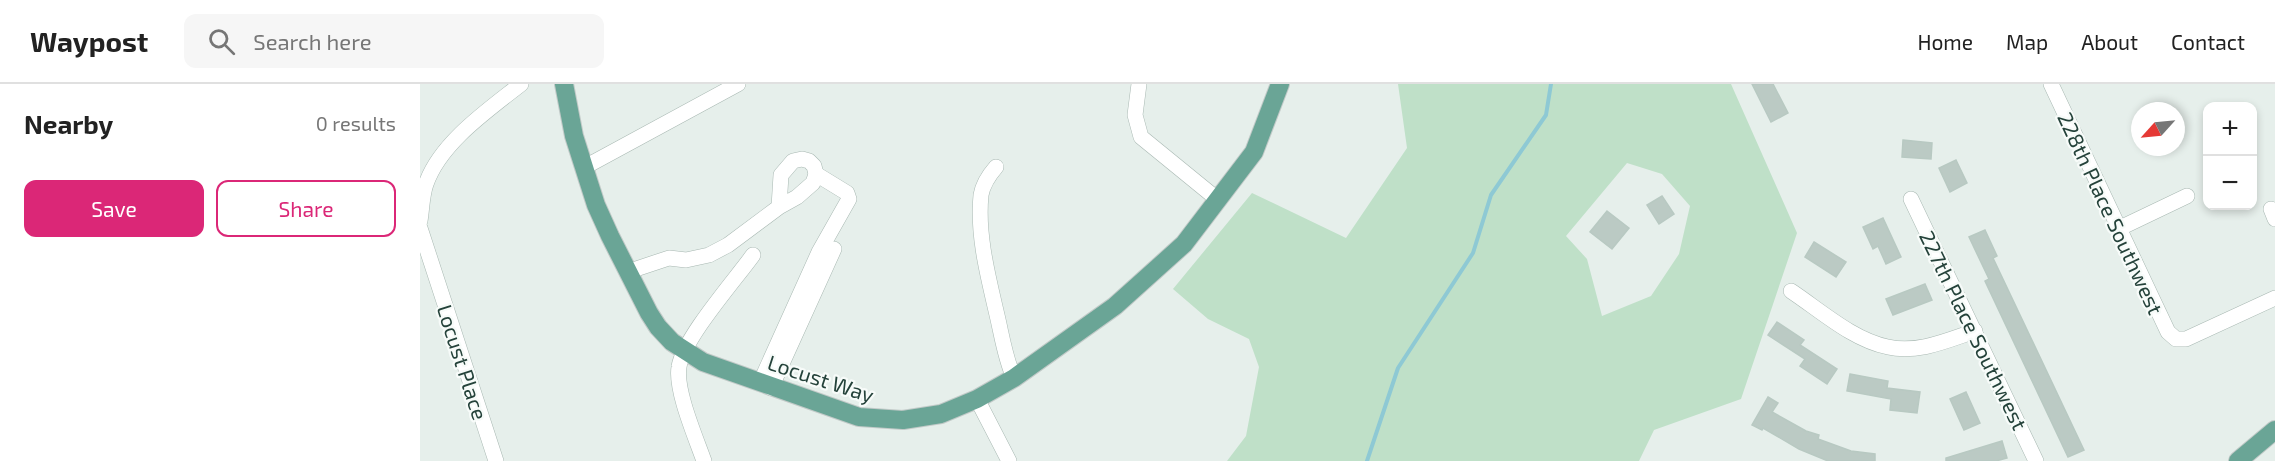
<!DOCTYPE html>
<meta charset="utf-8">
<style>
body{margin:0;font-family:"Exo 2",sans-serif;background:#f6f6f6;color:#222}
.controls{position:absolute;right:18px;top:18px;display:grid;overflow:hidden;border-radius:12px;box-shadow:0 3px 9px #0003}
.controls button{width:54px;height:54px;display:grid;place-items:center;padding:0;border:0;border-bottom:2px solid #e0e0e0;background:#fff;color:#222;font:30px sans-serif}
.compass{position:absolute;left:1711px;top:18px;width:54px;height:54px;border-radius:50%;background:#fff;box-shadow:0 3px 9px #0003;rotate:243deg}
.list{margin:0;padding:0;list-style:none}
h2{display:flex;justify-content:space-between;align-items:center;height:78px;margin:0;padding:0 24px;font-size:26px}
h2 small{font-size:20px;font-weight:400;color:#767676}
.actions{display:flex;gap:12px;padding:18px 24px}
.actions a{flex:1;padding:14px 0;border:2px solid #db2777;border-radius:12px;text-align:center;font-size:21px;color:#db2777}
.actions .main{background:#db2777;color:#fff}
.icon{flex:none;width:33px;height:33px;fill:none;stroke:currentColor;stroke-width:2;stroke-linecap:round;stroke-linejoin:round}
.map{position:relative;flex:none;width:1855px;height:377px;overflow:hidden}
header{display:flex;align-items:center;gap:36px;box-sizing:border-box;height:84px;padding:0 30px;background:#fff;border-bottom:2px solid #e0e0e0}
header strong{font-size:28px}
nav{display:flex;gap:33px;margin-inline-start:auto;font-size:21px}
.search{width:420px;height:54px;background:#f6f6f6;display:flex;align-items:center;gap:15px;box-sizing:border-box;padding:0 21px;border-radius:12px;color:#767676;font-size:22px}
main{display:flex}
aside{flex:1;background:#fff}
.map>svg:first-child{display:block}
.green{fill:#bfe0c8;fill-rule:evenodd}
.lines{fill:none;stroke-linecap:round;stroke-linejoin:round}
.stream{stroke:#8ec9d4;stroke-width:4}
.building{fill:#bbcac4;stroke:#b8c9c2;stroke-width:1.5}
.minor-casing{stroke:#a8b8b2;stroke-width:16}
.major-casing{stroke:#c2cac8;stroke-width:20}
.minor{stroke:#fff;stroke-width:15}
.major{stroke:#6aa596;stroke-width:18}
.labels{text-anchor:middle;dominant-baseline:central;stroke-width:4.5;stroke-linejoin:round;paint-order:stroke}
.street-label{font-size:21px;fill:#24423a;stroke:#f7fbf9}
</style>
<header>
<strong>Waypost</strong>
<div class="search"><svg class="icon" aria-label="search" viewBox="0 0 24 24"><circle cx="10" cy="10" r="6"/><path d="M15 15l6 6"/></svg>Search here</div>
<nav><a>Home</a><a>Map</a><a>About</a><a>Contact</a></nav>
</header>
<main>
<aside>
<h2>Nearby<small>0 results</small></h2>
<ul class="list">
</ul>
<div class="actions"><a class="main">Save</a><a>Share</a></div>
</aside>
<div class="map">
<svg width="1855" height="377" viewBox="0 0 1855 377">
<rect width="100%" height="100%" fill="#e6efeb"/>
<!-- green -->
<path class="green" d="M978,0H1311L1377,149L1321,315L1234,346L1219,377H807L826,352L839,283L829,255L788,235L753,205L832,109L926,154L987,64ZM1207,79L1242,90L1270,122L1259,170L1231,212L1182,232L1167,175L1146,152Z"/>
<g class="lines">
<!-- stream -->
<polyline class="stream" points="947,377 978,284 1053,169 1071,111 1126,31 1131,0"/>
</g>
<!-- building -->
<g class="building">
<polygon points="1332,0 1353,0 1368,29 1351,38"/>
<polygon points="1483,56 1512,59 1511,75 1482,73"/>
<polygon points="1536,76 1547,99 1530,108 1519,84"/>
<polygon points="1242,112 1254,130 1239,140 1227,121"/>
<polygon points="1187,127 1209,144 1192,165 1170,148"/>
<polygon points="1463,134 1481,173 1466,180 1458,162 1453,165 1443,143"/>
<polygon points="1565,146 1577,172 1573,174 1664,366 1648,373 1565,197 1569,195 1549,153"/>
<polygon points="1394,158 1426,178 1416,193 1385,173"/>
<polygon points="1505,200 1512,216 1473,231 1466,215"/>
<polygon points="1357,238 1384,256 1380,261 1417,285 1407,300 1380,282 1385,275 1348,251"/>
<polygon points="1430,290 1468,297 1467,304 1500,308 1497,329 1470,326 1471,315 1427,307"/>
<polygon points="1546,308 1560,339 1544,346 1530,315"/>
<polygon points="1348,313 1358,319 1352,328 1386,347 1399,351 1398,355 1431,367 1455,370 1455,377 1408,377 1379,365 1343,344 1342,346 1332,341"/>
<polygon points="1582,357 1587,374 1576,377 1526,377 1526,374"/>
</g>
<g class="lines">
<!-- minor casing -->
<g class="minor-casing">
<g id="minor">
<polyline points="719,0 715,31 721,53 797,115"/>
<polyline points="1631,0 1748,248 1756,255 1766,255 1855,214"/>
<path d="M576,83C569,91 563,100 561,111C557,151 568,192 577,231C582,252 585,274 594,294"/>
<polyline points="163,84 318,0"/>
<polyline points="1491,115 1616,377"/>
<polyline points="1851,125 1855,135"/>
<path d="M0,137C2,125 2,111 6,100C20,59 68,26 101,0"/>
<polyline points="0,144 76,377"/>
<polyline points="1698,145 1767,112"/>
<polyline points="207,188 249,174 266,176 289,171 308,161 359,123 377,113 393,99 396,90 394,82 389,77 382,75 373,77 361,91 359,123"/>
<path d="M1371,207C1401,227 1433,256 1468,263C1497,270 1528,256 1555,247"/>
<polyline points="340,299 399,168 429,115 427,109 396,90"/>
<polyline points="351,304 414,165"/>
<polyline points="557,315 589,377"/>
<path d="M284,377C276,354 255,306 259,283C263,255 315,196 333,171"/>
</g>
</g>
<!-- major casing -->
<g class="major-casing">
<g id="major">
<polyline points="144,0 154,52 176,121 190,152 229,229 238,243 252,258 283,278 439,333 483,336 521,330 557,315 594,294 695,222 764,160 834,68 860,0"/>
<polyline points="1818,377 1855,346"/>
</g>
</g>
<!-- minor -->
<use href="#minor" class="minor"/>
<!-- major -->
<use href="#major" class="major"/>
</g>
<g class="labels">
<!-- street labels -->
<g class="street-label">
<text transform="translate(1691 129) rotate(65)">228th Place Southwest</text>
<text transform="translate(1554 246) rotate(64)">227th Place Southwest</text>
<text transform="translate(43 278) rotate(72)">Locust Place</text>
<text transform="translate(401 294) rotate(18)">Locust Way</text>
</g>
</g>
</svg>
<div class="controls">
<button>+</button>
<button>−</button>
</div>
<svg class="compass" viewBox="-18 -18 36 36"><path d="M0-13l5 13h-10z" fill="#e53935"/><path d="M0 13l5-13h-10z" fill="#767676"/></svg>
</div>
</main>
